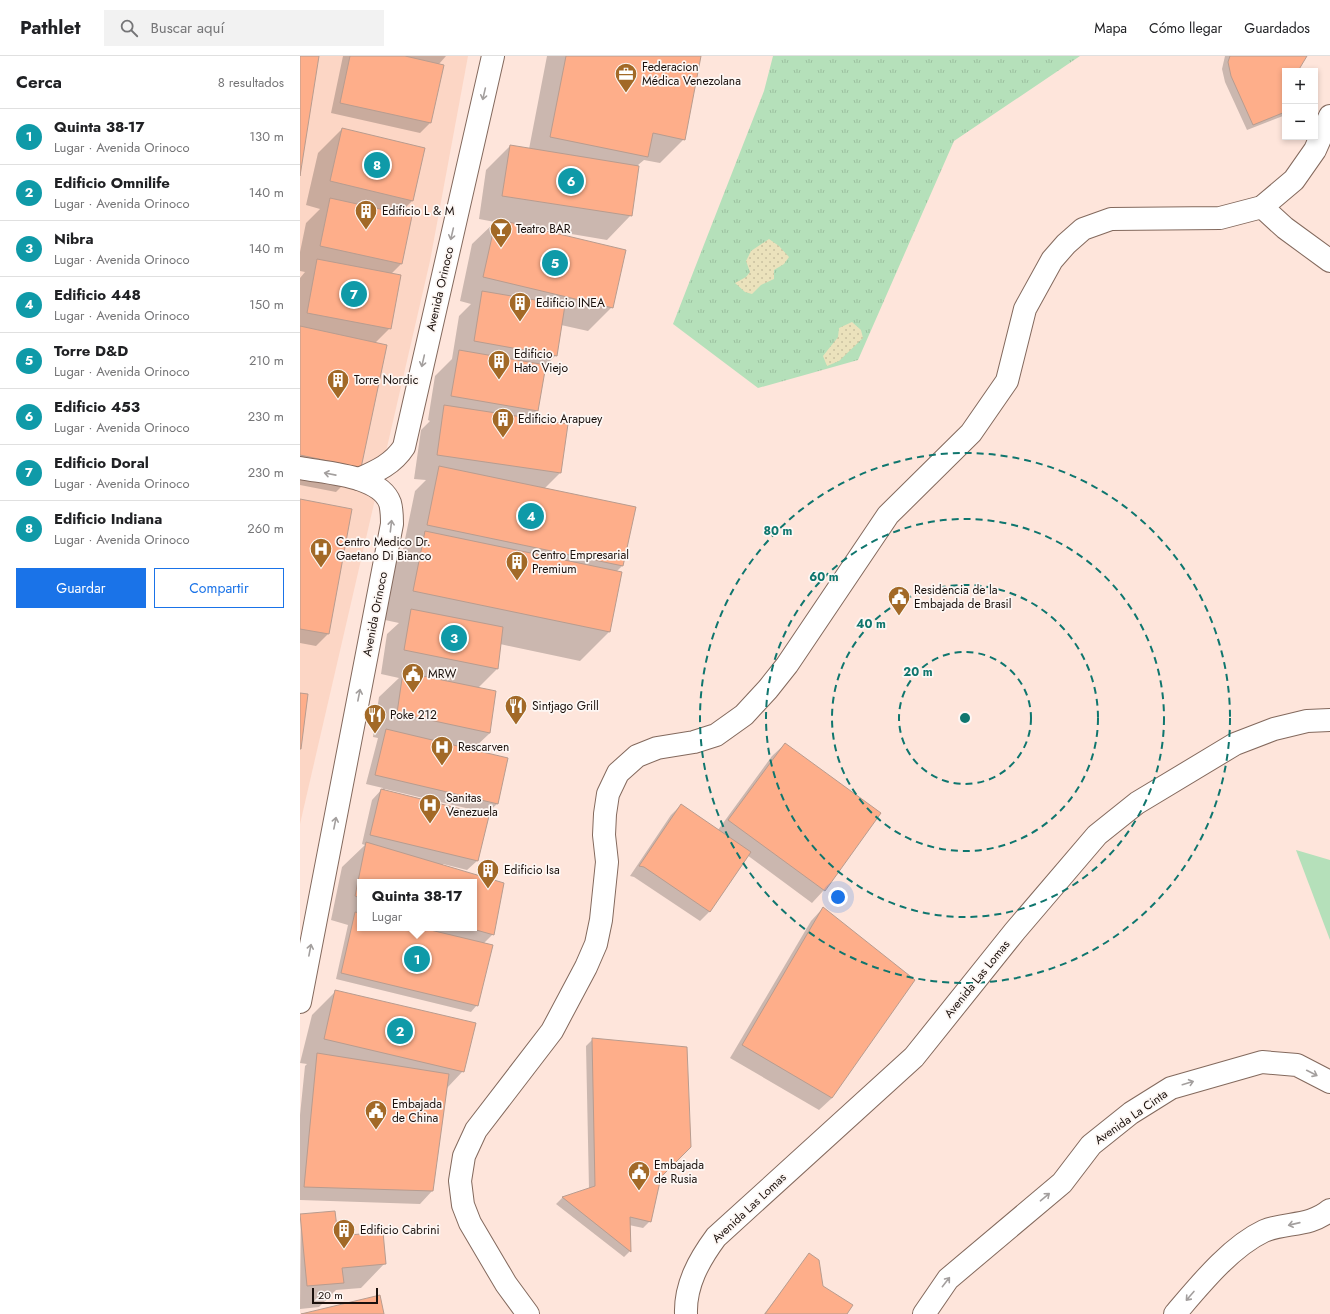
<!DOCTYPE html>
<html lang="es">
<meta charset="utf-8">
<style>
body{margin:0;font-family:Jost,sans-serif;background:#f2f2f2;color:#202124}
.controls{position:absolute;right:12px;top:12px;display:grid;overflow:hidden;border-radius:0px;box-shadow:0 2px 6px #0003}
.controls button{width:36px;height:36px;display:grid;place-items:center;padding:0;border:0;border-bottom:1px solid #e0e0e0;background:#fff;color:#202124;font:20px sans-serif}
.scale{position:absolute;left:12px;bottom:10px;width:66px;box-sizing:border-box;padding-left:4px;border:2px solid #1a100c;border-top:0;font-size:11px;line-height:14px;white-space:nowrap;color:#1a100c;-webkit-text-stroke:3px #fdf7f4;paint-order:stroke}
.you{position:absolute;left:538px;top:841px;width:14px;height:14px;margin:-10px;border:3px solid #fff;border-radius:50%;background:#1a73e8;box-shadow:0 0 0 6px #1a73e833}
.badge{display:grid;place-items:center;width:26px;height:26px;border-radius:50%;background:#1a73e8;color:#fff;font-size:13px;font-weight:700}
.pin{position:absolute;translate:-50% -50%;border:2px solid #fff;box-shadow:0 1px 4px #0006}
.popup{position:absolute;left:57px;top:823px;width:120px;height:52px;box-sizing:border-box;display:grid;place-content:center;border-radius:0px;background:#fff;filter:drop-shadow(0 1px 3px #0005);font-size:13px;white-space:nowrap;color:#757577}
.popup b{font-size:15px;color:#202124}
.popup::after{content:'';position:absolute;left:50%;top:100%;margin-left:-8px;border:8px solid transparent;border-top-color:#fff}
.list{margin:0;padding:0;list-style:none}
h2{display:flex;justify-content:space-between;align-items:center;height:52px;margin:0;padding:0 16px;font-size:17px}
h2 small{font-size:13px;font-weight:400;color:#757577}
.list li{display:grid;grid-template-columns:26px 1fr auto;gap:12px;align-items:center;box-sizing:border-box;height:56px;padding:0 16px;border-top:1px solid #e0e0e0}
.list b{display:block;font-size:15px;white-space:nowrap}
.list p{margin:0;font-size:13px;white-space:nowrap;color:#757577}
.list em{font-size:13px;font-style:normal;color:#757577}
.actions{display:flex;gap:8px;padding:12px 16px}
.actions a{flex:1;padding:9px 0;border:1px solid #1a73e8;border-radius:0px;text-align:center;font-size:14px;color:#1a73e8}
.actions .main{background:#1a73e8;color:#fff}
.icon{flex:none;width:22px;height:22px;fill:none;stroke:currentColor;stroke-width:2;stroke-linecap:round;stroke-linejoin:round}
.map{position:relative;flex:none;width:1030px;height:1258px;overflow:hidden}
header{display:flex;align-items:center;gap:24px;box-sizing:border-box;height:56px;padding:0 20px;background:#fff;border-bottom:1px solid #e0e0e0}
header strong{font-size:19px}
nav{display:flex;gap:22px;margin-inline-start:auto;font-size:14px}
.search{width:280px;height:36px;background:#f2f2f2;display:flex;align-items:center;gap:10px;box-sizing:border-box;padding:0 14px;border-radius:0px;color:#757577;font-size:15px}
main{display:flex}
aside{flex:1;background:#fff}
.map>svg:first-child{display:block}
.built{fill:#fcd6c5}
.grass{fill:url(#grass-tufts)}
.sand{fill:url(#sand-dots)}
.green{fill:#b5e0ba}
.shadow{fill:#0003;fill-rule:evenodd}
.building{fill:#feae8a;stroke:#b89c8f}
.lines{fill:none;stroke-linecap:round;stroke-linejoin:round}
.minor-casing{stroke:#83695d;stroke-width:24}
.minor{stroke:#fff;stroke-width:22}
.oneway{stroke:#a39f9e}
.ring{fill:none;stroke:#0f766e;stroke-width:2;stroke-dasharray:7 5}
.labels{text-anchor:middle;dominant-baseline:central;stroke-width:3.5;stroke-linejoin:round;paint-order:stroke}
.poi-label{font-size:12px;fill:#1a100c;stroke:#fdf7f4;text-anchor:start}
.street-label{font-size:12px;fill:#1a100c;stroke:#fdf7f4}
.centre{fill:#0f766e;stroke:#fdf7f4;stroke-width:2}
.ring-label{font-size:12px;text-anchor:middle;font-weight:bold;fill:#0f766e;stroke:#fdf7f4;stroke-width:3.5;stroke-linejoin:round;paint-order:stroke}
</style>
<header>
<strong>Pathlet</strong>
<div class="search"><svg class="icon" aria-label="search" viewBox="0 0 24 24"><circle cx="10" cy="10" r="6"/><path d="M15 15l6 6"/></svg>Buscar aquí</div>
<nav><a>Mapa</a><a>Cómo llegar</a><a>Guardados</a></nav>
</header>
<main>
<aside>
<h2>Cerca<small>8 resultados</small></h2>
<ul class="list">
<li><span class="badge" style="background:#0f9aa8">1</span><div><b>Quinta 38-17</b><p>Lugar · Avenida Orinoco</p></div><em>130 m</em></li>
<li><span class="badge" style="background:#0f9aa8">2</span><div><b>Edificio Omnilife</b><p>Lugar · Avenida Orinoco</p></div><em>140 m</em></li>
<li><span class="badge" style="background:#0f9aa8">3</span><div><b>Nibra</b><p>Lugar · Avenida Orinoco</p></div><em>140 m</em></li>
<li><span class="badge" style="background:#0f9aa8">4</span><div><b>Edificio 448</b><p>Lugar · Avenida Orinoco</p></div><em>150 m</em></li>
<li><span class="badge" style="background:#0f9aa8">5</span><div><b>Torre D&amp;D</b><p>Lugar · Avenida Orinoco</p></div><em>210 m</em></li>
<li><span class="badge" style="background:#0f9aa8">6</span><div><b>Edificio 453</b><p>Lugar · Avenida Orinoco</p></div><em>230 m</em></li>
<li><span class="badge" style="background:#0f9aa8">7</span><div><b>Edificio Doral</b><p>Lugar · Avenida Orinoco</p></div><em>230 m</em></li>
<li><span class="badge" style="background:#0f9aa8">8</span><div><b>Edificio Indiana</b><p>Lugar · Avenida Orinoco</p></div><em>260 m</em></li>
</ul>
<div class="actions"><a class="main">Guardar</a><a>Compartir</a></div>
</aside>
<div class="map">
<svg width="1030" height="1258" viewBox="0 0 1030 1258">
<defs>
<pattern id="grass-tufts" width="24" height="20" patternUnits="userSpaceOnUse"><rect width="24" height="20" fill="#b5e0ba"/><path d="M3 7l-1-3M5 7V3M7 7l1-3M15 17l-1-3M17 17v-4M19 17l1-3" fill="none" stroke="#9bbf9f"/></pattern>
<pattern id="sand-dots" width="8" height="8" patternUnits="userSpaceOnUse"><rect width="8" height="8" fill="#ebe2bc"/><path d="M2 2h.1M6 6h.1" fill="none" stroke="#c9c1a0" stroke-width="1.8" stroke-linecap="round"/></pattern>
</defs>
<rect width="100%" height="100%" fill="#fee5db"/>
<!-- built -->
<polygon class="built" points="0,0 168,0 130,205 0,768"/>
<!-- grass -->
<polygon class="grass" points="473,0 780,0 654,85 558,304 458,332 373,268 464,35"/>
<!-- sand -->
<g class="sand">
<polygon points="469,183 479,190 489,201 484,208 474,214 474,223 461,229 452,238 445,236 435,227 446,221 450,216 446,205 451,195"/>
<polygon points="552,266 561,274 563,282 539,305 527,310 523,300 538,281 539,272"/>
</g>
<!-- green -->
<polygon class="green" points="996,794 1030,804 1030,884"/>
<!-- shadow -->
<g class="shadow">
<polygon points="43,0 146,0 139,8 143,9 130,67 120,77 31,57"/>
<path d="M247,0H400L384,83L360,107L344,104L338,109L331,159L307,184L242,173L241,175L312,251L288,275L261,269L256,299L245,310L237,355L229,363L260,417L244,433L335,451L322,510L316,516L309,576L280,605L200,588L197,613L178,632L190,677L172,694L197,748L187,757L85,733L84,735L177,805L167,814L143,808V810L203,828L193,878L183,888L177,949L171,956L36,923L48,869L31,864L42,811L65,789L62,788L72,744L83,732L66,728L78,682L73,681L79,641L99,622L81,618L87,578L99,567L85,564L96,505L108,494L103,493L115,435L126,424L114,423L121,374L130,365L128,364L135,320L152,303L159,260L171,248L160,245L172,188L195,166L179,163L186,114L210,90L229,93ZM60,826H174V872H60Z"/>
<polygon points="925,0 1005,0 997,15 985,15 985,58 983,60 947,74 925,26 922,13"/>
<polygon points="42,73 112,145 99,158 111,160 101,208 91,218 90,272 75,287 60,412 36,436 0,429 0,222 5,216 0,215 0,196 6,167 20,153 6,149 18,97"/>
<polygon points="0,444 28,578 16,590 0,587"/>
<polygon points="485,688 524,834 512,847 447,799 409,856 400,865 334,821 330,820 371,759 381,749 418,774 472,700"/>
<polygon points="523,852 532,1042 519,1054 430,1002 511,865"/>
<polygon points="36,935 163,1015 147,1032 132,1135 120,1148 0,1144 0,1059 5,1010 7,1008 0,1007 12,959"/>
<polygon points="292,984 360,1121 350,1165 343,1172 329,1169 330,1195 324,1201 256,1148 262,1142 289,1133 286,990"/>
<polygon points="1,1159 37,1181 85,1207 61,1232 36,1234 19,1251 0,1253"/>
<polygon points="509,1199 522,1231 546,1258 464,1258"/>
</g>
<!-- building -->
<g class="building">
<polygon points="0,0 19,0 0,120"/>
<polygon points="50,0 105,0 144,9 131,67 40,47"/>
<polygon points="266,0 401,0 385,84 353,77 348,101 250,81"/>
<polygon points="930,0 1007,0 998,15 985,15 985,56 953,69 931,20 928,6"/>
<polygon points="42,72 125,92 113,145 30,125"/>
<polygon points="210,89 339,110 332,160 202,140"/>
<polygon points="30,142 112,160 102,208 20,190"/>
<polygon points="196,163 326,194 313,252 183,221"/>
<polygon points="17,203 101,219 91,273 7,257"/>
<polygon points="182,235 265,249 257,300 174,285"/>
<polygon points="0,270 87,289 61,412 0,399"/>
<polygon points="159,294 246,309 238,355 151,340"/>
<polygon points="144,349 268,368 261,417 137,399"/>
<polygon points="139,410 336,451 323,510 127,469"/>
<polygon points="0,443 52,453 29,578 0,573"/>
<polygon points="125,475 322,516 310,576 113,535"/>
<polygon points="111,553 203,571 198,613 104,594"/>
<polygon points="103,616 196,635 190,677 97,657"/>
<polygon points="0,637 8,638 1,693 0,693"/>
<polygon points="86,673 208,702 198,748 75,719"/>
<polygon points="485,687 581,757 525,835 428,764"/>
<polygon points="81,733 189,760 178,805 70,779"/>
<polygon points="381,748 451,796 410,856 344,811 339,810"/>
<polygon points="66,786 204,827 194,879 169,872 174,872 174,826 60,826 60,842 55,840"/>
<polygon points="523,851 615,924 532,1042 442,989"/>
<polygon points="55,856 60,857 60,872 122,872 193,889 178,950 41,917"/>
<polygon points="35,934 176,967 164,1016 24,983"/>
<polygon points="292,982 387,991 391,1091 361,1121 351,1166 330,1161 331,1196 262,1141 295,1130"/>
<polygon points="17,997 149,1018 133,1135 4,1131"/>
<polygon points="35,1155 38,1180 83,1176 86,1208 42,1212 44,1227 7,1230 0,1158"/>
<polygon points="509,1197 519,1204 523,1230 553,1249 547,1258 465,1258"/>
<polygon points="80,1239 84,1258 1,1258"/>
</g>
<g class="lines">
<!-- minor casing -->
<g class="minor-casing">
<g id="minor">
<polyline points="962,151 985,172 1030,205"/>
<path d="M0,412C25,417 80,419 90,447C92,454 92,461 92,468L0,946"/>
<path d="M59,423C77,415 93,408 104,391L193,0"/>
<polyline points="228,1258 206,1228 170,1167 163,1149 160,1125 164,1100 176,1074 252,975 286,911 296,888 301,864 307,806 304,779 305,758 308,738 318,717 337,700 357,692 394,686 416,679 444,659 468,633 487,609 588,459 671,377 707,325 725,253 752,204 766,188 783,173 811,163 920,162 962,151 994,124 1015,94 1030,60"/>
<path d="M386,1258C385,1229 399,1204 416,1181L614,1001L715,875L797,779L837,747L935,688L974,673L1007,665L1030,664"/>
<polyline points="624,1258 648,1223 762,1127 791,1089 831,1057 871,1032 962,1006 997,1009 1030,1026"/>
<path d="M875,1258C899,1230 930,1191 964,1175C986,1166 1010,1171 1030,1154"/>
</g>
</g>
<!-- minor -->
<use href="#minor" class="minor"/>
</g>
<!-- one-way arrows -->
<defs><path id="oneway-shaft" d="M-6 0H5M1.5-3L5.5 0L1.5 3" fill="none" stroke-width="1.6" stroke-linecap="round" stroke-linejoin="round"/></defs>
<g class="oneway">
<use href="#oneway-shaft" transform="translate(184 38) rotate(103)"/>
<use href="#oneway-shaft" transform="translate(152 178) rotate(103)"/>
<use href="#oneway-shaft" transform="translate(123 305) rotate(103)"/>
<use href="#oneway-shaft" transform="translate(30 418) rotate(-169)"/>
<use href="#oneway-shaft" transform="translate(91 470) rotate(-83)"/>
<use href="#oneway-shaft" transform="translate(59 639) rotate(-79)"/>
<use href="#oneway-shaft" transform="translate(35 767) rotate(-79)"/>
<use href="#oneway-shaft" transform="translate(10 894) rotate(-79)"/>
<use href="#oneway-shaft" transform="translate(1012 1017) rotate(27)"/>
<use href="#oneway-shaft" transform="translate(888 1027) rotate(-17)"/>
<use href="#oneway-shaft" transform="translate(745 1141) rotate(-40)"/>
<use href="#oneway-shaft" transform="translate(994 1168) rotate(167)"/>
<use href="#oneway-shaft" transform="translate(646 1226) rotate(-52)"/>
<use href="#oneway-shaft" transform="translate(890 1240) rotate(131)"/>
</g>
<!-- distance rings -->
<g class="ring">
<circle cx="665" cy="662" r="66"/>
<circle cx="665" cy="662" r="133"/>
<circle cx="665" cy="662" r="199"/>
<circle cx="665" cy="662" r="265"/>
</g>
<!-- icons -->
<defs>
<g id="office-pin" transform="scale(1.15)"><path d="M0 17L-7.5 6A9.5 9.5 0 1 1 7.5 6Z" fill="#a26927" stroke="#fdf7f4"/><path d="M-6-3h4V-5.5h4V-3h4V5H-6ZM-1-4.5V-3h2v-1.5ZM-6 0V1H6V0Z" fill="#fff"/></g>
<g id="building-pin" transform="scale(1.15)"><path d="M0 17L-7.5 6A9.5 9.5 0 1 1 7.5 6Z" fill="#a26927" stroke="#fdf7f4"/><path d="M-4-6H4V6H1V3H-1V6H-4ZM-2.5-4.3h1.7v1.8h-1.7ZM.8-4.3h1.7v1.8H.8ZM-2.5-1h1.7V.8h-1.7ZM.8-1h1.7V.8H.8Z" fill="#fff"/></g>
<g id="bar-pin" transform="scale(1.15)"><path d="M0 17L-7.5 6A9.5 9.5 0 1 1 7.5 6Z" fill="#a26927" stroke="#fdf7f4"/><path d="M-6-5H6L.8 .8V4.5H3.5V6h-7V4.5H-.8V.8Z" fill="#fff"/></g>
<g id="hospital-pin" transform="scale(1.15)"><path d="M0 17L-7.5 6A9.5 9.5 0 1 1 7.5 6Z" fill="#a26927" stroke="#fdf7f4"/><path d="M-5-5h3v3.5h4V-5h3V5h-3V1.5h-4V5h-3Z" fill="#fff"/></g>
<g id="civic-pin" transform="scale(1.15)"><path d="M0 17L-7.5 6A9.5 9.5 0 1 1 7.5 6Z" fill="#a26927" stroke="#fdf7f4"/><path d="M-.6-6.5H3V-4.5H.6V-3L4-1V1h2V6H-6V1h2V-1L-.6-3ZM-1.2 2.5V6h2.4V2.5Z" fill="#fff"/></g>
<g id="restaurant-pin" transform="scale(1.15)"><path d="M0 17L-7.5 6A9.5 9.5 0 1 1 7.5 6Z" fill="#a26927" stroke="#fdf7f4"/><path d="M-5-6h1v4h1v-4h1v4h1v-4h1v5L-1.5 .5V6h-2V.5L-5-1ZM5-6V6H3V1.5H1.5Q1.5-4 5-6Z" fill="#fff"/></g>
</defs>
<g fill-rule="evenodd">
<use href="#office-pin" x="326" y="18"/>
<use href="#building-pin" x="66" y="155"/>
<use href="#bar-pin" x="201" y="173"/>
<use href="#building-pin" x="220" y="247"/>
<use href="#building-pin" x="199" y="305"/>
<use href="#building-pin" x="38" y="324"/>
<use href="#building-pin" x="203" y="363"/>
<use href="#hospital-pin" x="21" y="493"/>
<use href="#building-pin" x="217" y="506"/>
<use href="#civic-pin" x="599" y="541"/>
<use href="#civic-pin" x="113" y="618"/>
<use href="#restaurant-pin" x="216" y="650"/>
<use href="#restaurant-pin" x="75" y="659"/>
<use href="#hospital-pin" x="142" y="691"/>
<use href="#hospital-pin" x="130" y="749"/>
<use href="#building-pin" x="188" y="814"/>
<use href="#civic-pin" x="76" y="1055"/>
<use href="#civic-pin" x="339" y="1116"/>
<use href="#building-pin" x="44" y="1174"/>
</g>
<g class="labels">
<!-- poi labels -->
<g class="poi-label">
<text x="342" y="11">Federacion<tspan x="342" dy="14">Médica Venezolana</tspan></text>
<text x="82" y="155">Edificio L &amp; M</text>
<text x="216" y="173">Teatro BAR</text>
<text x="236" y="247">Edificio INEA</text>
<text x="214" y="298">Edificio<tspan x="214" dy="14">Hato Viejo</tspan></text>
<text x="54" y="324">Torre Nordic</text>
<text x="218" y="363">Edificio Arapuey</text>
<text x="36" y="486">Centro Medico Dr.<tspan x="36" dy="14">Gaetano Di Bianco</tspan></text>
<text x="232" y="499">Centro Empresarial<tspan x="232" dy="14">Premium</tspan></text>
<text x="614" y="534">Residencia de la<tspan x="614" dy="14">Embajada de Brasil</tspan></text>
<text x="128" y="618">MRW</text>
<text x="232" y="650">Sintjago Grill</text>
<text x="90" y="659">Poke 212</text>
<text x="158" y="691">Rescarven</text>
<text x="146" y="742">Sanitas<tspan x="146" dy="14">Venezuela</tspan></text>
<text x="204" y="814">Edificio Isa</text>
<text x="92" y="1048">Embajada<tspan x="92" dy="14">de China</tspan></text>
<text x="354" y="1109">Embajada<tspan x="354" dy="14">de Rusia</tspan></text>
<text x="60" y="1174">Edificio Cabrini</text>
</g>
<!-- street labels -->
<g class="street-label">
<text transform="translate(140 233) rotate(-77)">Avenida Orinoco</text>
<text transform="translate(75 558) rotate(-79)">Avenida Orinoco</text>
<text transform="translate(677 923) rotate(-51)">Avenida Las Lomas</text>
<text transform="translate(831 1061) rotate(-35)">Avenida La Cinta</text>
<text transform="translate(449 1152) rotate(-43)">Avenida Las Lomas</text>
</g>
</g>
<circle cx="665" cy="662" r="6" class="centre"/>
<g class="ring-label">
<text x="478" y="479">80 m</text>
<text x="524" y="525">60 m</text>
<text x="571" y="572">40 m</text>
<text x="618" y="620">20 m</text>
</g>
</svg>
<div class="controls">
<button>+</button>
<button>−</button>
</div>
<div class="scale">20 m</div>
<div class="you"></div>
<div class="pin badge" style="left:117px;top:903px;background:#0f9aa8">1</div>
<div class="popup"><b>Quinta 38-17</b>Lugar</div>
<div class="pin badge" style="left:100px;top:975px;background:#0f9aa8">2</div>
<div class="pin badge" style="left:154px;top:582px;background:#0f9aa8">3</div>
<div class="pin badge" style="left:231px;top:460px;background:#0f9aa8">4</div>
<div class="pin badge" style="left:255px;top:207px;background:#0f9aa8">5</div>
<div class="pin badge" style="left:271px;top:125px;background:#0f9aa8">6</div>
<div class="pin badge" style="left:54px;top:238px;background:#0f9aa8">7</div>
<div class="pin badge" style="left:77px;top:109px;background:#0f9aa8">8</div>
</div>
</main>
